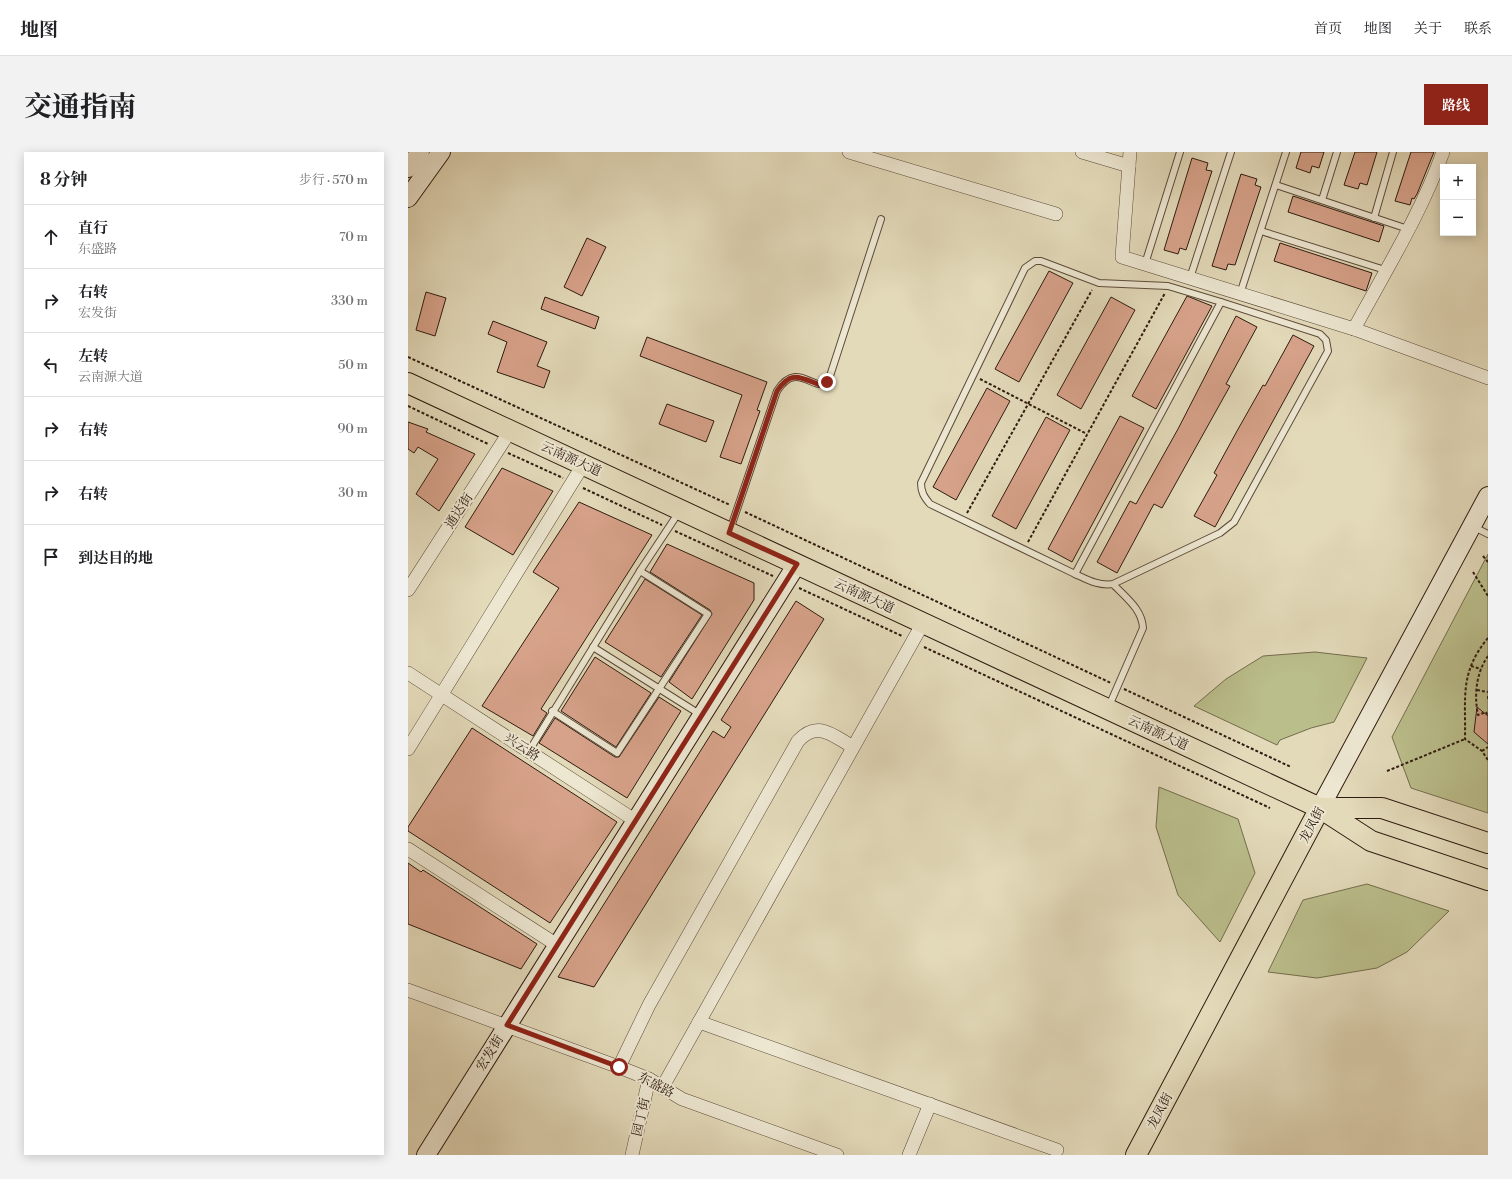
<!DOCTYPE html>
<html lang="zh">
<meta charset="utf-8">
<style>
body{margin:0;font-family:"Libre Bodoni","Noto Serif SC",serif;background:#f2f2f2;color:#202124}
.controls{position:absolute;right:12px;top:12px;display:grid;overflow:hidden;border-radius:0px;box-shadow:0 2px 10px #0003}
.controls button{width:36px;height:36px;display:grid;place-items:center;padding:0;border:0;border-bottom:1px solid #e0e0e0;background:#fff;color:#202124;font:20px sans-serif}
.stop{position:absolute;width:12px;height:12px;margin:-9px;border:3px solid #8f2418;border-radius:50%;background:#fff}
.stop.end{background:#8f2418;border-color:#fff;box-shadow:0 1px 4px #0008}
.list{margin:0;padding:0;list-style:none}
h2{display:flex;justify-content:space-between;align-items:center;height:52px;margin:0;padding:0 16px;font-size:17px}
h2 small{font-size:13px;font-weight:400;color:#757577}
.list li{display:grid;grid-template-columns:26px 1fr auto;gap:12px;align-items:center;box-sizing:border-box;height:64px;padding:0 16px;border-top:1px solid #e0e0e0}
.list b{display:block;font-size:15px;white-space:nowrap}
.list p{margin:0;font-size:13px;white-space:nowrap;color:#757577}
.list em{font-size:13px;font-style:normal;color:#757577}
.icon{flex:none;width:22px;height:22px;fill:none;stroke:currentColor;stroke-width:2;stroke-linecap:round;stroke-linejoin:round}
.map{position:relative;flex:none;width:1080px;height:1003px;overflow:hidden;border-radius:0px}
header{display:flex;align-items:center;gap:24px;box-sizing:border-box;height:56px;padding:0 20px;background:#fff;border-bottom:1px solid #e0e0e0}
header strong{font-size:19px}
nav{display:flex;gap:22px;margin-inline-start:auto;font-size:14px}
.intro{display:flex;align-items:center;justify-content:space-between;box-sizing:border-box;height:96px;padding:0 24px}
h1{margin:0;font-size:28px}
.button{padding:10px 18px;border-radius:0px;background:#8f2418;color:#fff;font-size:14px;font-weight:700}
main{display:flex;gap:24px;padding:0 24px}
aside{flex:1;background:#fff;border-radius:0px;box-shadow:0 2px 10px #0003}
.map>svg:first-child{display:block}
.green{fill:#babe8b;stroke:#746c4d}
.building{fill:#d7a28a;stroke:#2f1b0f}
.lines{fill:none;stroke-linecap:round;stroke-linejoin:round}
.lane-casing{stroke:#5c4b3a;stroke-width:8}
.street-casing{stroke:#5c4b3a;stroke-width:14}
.secondary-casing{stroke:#2f1b0f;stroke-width:20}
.primary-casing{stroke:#2f1b0f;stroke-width:22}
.path{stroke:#2f1b0f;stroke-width:2;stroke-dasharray:3 2;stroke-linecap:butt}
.lane{stroke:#ede7d2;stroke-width:6}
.street{stroke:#ede7d2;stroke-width:13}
.secondary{stroke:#ede7d2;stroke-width:18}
.primary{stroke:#e3daba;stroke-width:20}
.route{stroke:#8f2418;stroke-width:5}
.labels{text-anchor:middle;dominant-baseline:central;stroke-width:4;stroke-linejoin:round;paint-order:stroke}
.street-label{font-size:13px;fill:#2f1b0f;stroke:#ede7d2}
</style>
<header>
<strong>地图</strong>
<nav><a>首页</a><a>地图</a><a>关于</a><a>联系</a></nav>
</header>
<div class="intro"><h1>交通指南</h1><a class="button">路线</a></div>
<main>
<aside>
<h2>8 分钟<small>步行 · 570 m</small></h2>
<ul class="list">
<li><svg class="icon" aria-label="ahead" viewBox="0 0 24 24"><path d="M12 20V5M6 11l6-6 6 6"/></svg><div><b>直行</b><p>东盛路</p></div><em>70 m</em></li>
<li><svg class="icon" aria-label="right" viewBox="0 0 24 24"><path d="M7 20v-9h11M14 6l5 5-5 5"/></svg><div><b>右转</b><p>宏发街</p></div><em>330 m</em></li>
<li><svg class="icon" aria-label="left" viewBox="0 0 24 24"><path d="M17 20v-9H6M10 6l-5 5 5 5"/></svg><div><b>左转</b><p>云南源大道</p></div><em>50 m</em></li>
<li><svg class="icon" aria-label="right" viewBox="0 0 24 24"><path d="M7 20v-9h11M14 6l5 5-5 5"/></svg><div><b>右转</b></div><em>90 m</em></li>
<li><svg class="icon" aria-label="right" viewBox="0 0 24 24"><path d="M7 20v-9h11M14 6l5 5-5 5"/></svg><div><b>右转</b></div><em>30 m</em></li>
<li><svg class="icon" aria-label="arrive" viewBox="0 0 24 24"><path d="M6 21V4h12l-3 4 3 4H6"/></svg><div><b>到达目的地</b></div></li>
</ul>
</aside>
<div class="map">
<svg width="1080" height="1003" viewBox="0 0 1080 1003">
<rect width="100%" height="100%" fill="#e3daba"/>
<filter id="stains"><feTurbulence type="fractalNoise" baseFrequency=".005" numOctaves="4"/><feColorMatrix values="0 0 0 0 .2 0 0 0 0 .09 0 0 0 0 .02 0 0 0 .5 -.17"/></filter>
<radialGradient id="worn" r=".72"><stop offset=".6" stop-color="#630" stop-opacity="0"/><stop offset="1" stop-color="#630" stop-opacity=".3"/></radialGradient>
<!-- green -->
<g class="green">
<polygon points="1080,402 1080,661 1003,636 984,585"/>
<polygon points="907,500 959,506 926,570 903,576 872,588 869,593 786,554 818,527 855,504"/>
<polygon points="751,635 830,667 847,721 812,790 770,743 748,675"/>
<polygon points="959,732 1041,759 999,800 969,816 909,826 860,820 895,748"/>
</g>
<!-- building -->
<g class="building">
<polygon points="893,0 916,0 911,16 904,14 902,21 888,16"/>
<polygon points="947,0 969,0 959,33 952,31 950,37 936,33"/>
<polygon points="1003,0 1026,0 1009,42 1006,47 1004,46 1002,53 987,49"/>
<polygon points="784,6 800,11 798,18 804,19 778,98 772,96 770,102 756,98"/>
<polygon points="833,22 849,27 847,33 853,35 827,113 820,112 818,118 804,114"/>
<polygon points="885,44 976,74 971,90 880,60"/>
<polygon points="179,86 198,95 174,144 156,135"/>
<polygon points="872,91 964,121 958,139 866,109"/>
<polygon points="641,119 665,131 611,230 587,217"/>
<polygon points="18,140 38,146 27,184 8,178"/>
<polygon points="779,144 804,154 748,257 724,244"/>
<polygon points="137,145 191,165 187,177 133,157"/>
<polygon points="703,145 727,158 673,257 649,243"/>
<polygon points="828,164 849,175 818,232 822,234 754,356 746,352 709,421 689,410 722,349 728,352 770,277"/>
<polygon points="85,169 139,190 129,214 142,219 136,236 89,220 99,190 80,182"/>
<polygon points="885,183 906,194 807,375 786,364 809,323 806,321 829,279 855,233 857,234"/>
<polygon points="239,185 359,230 349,258 352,259 333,312 312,305 334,243 232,204"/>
<polygon points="579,236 602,249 548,348 525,335"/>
<polygon points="259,252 306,269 298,290 251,272"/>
<polygon points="712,264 736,276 664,410 640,397"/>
<polygon points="638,265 662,278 608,377 584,364"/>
<polygon points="0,270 20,277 18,280 67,302 31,359 8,342 30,307 10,295 6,301 0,297"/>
<polygon points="94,316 145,339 105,403 57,375"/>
<polygon points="171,350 244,383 133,557 139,561 125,584 74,554 151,436 125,420"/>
<polygon points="259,392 346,431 346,448 284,547 261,530 304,462 302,458 242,420"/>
<polygon points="237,427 294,463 253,525 197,490"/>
<polygon points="388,449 416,467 186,835 150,825 305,579 316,586 323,575 313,568"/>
<polygon points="187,505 243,541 208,595 153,559"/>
<polygon points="251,545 273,559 219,646 131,591 147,566 207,605 211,605"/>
<polygon points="1069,555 1080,564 1080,592 1066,580"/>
<polygon points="64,576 209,670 142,771 0,679 0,675"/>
<polygon points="0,711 13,720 15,718 129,792 113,817 0,772"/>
</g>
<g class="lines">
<!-- lane casing -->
<g class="lane-casing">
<g id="lane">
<polyline points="868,33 1000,77"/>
<polyline points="914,48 929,0"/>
<polyline points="966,66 985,0"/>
<polyline points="853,79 977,118"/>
<polyline points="737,112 772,0"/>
<polyline points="782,126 823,0"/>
<polyline points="832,142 878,0"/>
<polyline points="1066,375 1080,382"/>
<path d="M322,378L369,239C391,205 408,246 421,227L473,67"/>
<path d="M667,422L522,352C516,345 513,340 513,331L617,116L627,109H633L691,131L760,134L813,150"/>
<polyline points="185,495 293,563"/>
<path d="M701,554L735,476C734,457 718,446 705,432C690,434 680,428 667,422L813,150L912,182L918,188L920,199L826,370L812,381L705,432"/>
<polyline points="144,559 209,601 300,462 232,419"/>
<polyline points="121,599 232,419 271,360"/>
</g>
</g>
<!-- street casing -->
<g class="street-casing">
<g id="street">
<polyline points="441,0 648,62"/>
<polyline points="674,0 721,14"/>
<polyline points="722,0 714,105 946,177 1080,226"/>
<path d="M946,177C976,121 1014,60 1035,0"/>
<polyline points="0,438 102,279"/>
<polyline points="0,521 228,669"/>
<polyline points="0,597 175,313"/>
<polyline points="0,697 149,793"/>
<polyline points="0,838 211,915 241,927 274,947 429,1003"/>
<polyline points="291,870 649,998"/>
<path d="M211,915L241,853L390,589C410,568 424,583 445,595"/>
<polyline points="254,936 515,471"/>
<polyline points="224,1003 241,927"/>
<polyline points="501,1003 522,952"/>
</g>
</g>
<!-- secondary casing -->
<g class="secondary-casing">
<g id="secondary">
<polyline points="0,16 12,0"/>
<polyline points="0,46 33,0"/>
<polyline points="912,656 1080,344"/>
<polyline points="18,1003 389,412"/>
</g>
</g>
<!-- primary casing -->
<g class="primary-casing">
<g id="primary">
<polyline points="0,231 912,656 963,689 1080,728"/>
<polyline points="912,656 974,656 1080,691"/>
<polyline points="728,1003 912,656"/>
</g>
</g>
<!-- path -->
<g class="path">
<polyline points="0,205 322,353"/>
<polyline points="572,227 679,282"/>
<polyline points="0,254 80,292"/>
<polyline points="100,301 155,326"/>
<polyline points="175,336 254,373"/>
<polyline points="337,360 703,531"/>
<polyline points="559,361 684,138"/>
<polyline points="267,379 365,424"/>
<polyline points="620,390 757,141"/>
<polyline points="1075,404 1080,410"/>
<polyline points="1065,420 1080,444"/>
<polyline points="391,436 494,484"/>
<path d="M1080,486C1051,521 1058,546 1057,587L1074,599L1080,608"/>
<polyline points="516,495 862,656"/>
<path d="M1080,504C1068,521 1066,543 1070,563L1078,560L1080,564"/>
<polyline points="1063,514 1073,517"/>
<polyline points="716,537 883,615"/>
<polyline points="1069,538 1080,540"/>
<polyline points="1080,544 1080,547"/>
<polyline points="1074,599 1080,595"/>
<polyline points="979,619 1057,587"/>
</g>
<!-- lane -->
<use href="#lane" class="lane"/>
<!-- street -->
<use href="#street" class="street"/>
<!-- secondary -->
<use href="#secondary" class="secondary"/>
<!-- primary -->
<use href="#primary" class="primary"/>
</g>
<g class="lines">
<!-- route -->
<path class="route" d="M211,915L99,873L389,412L321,381L369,239C383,218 392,225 412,233L419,230"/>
</g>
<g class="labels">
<!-- street labels -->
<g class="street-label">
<text transform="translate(163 307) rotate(25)">云南源大道</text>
<text transform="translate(51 359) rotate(-57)">通达街</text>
<text transform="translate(456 444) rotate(25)">云南源大道</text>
<text transform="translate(750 581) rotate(25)">云南源大道</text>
<text transform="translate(114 595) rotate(33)">兴云路</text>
<text transform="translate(904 673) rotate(-62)">龙凤街</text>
<text transform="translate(82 901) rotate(-58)">宏发街</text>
<text transform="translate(248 933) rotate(28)">东盛路</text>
<text transform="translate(752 959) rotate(-62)">龙凤街</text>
<text transform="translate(233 965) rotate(-77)">园丁街</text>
</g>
</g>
<rect width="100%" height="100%" filter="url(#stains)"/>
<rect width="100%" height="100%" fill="url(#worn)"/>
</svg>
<div class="controls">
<button>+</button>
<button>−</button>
</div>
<div class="stop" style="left:211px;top:915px"></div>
<div class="stop end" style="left:419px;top:230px"></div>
</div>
</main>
